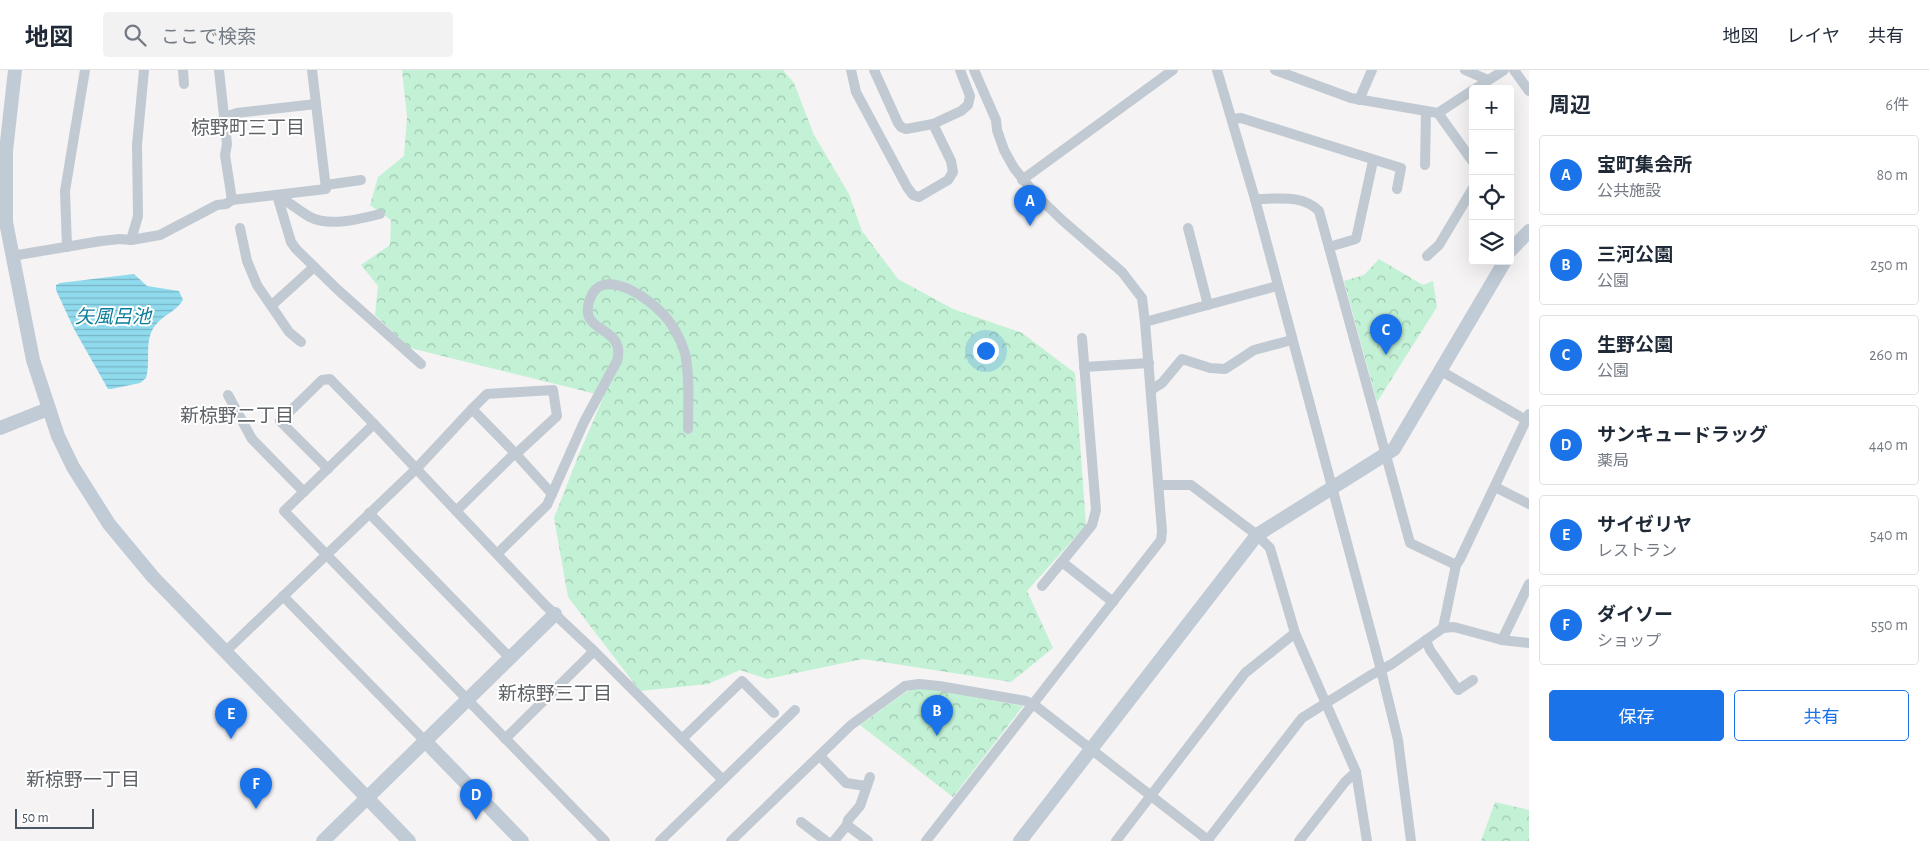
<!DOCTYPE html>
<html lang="ja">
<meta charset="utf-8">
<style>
body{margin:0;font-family:"Alegreya Sans","Noto Sans JP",sans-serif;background:#f2f2f3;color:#1f2937}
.controls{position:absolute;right:15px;top:15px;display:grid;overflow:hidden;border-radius:5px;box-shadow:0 5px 20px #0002}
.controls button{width:45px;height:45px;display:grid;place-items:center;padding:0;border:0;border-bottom:1px solid #e0e1e3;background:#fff;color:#1f2937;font:25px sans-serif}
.scale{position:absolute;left:15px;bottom:12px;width:79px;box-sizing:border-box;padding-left:5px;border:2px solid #4a5661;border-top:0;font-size:14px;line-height:18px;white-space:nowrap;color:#4a5661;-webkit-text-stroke:4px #fff;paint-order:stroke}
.you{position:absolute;left:985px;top:280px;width:18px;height:18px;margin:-12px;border:4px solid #fff;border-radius:50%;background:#1a73e8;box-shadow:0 0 0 8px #1a73e833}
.badge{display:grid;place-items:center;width:32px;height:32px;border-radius:50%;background:#1a73e8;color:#fff;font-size:16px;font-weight:700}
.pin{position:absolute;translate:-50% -41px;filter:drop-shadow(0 1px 2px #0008)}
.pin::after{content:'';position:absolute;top:26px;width:18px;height:15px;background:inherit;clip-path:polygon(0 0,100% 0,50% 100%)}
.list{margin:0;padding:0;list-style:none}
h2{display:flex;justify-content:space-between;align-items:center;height:65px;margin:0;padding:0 20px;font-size:21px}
h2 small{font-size:16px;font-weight:400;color:#747a83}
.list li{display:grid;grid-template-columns:32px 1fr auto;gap:15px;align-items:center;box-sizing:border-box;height:80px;margin:0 10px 10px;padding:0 10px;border:1px solid #e0e1e3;border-radius:5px}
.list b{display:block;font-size:19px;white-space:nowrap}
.list p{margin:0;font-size:16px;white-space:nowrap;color:#747a83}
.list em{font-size:16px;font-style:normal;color:#747a83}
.actions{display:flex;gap:10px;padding:15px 20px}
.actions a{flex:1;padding:11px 0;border:1px solid #1a73e8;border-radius:5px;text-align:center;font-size:18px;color:#1a73e8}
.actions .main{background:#1a73e8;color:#fff}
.icon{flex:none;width:28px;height:28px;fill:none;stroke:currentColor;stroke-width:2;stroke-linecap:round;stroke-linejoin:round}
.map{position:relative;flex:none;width:1529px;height:771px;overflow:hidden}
header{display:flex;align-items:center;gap:30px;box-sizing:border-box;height:70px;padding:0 25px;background:#fff;border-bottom:1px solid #e0e1e3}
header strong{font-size:24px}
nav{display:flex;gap:28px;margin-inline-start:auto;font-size:18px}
.search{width:350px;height:45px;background:#f2f2f3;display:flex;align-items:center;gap:12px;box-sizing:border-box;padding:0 18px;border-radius:5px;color:#747a83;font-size:19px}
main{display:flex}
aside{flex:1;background:#fff}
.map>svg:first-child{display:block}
.forest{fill:url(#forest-crowns)}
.water{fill:url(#water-rules)}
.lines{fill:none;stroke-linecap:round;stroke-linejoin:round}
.street{stroke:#c1cad2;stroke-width:10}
.secondary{stroke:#c1cbd6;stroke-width:14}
.labels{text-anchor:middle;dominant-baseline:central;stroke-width:4;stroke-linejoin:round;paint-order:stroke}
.neighbourhood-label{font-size:19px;fill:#5f6368;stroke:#fff}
.water-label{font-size:19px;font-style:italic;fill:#0c7c9b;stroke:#fff}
</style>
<header>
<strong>地図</strong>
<div class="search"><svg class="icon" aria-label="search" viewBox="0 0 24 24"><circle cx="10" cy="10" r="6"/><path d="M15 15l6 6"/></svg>ここで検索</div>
<nav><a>地図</a><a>レイヤ</a><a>共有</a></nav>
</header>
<main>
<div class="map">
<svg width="1529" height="771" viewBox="0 0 1529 771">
<defs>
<pattern id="forest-crowns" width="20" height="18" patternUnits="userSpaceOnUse" patternTransform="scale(1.25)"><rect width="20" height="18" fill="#c3f1d5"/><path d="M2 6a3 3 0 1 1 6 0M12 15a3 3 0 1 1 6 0" fill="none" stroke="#a0c6b0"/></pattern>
<pattern id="water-rules" width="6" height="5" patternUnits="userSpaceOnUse" patternTransform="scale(1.25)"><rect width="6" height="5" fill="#90daee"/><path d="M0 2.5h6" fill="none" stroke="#78b4c4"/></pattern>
</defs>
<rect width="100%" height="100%" fill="#f5f3f3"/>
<!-- forest -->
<g class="forest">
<polygon points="402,0 783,0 794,13 814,65 849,124 862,161 898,209 953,239 1022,263 1075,303 1086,455 1027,521 1053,578 1011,612 863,589 767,609 740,600 708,614 640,621 568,527 554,448 579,384 604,326 410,278 375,245 378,216 361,195 390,175 391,150 370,135 378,107 404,86 407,47"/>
<polygon points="1379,189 1423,215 1433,211 1437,237 1377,332 1344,211 1364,205"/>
<polygon points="920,617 1023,636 953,727 860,655 906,622"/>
<polygon points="1495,732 1529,740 1529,771 1481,771"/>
</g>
<!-- water -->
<path class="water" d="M134,204L147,216L179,221L183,230C176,242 162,245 154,257C144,272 151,291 146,308L140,313L111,319H108L74,259L56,220V215L60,213Z"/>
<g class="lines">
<!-- street -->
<g class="street">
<polyline points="183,0 184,14"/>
<polyline points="219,0 227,74 225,85 232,130"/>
<polyline points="851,0 856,22 907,117 913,125 919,127 948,110 953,102 951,91 933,54"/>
<polyline points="874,0 898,53 901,57 906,59 933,54 961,41 968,35 970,26 960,0"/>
<polyline points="1217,0 1255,129 1381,600 1398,670 1411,771"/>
<polyline points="1275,0 1351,28 1438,43 1473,20"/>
<polyline points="1465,0 1488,10"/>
<polyline points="1514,0 1529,21"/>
<polyline points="1475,19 1504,0"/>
<polyline points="1359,30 1372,0"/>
<polyline points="1438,43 1473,92"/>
<polyline points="224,47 237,43 316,34"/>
<polyline points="1232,49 1241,48 1401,98 1397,119"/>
<polyline points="1425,95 1426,41"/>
<polyline points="1022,110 1173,0"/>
<polyline points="326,115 361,110"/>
<polyline points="277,125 291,172 296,179 338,220 421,294"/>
<path d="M277,125C289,132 299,141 310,147C329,157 360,149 380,144"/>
<path d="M1255,129C1278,129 1302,124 1319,141L1410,473L1456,495"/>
<polyline points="240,158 247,191 257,215 289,262 301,272"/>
<polyline points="1188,158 1208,235"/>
<polyline points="131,170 138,146 137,75 144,0"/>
<polyline points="67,177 65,121 85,0"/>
<polyline points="1329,177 1356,169 1373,91"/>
<polyline points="12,186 101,171 120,169 131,170 160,165 217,135 226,134 232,130 326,119 312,0"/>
<polyline points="1427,186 1439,175 1473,118"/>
<polyline points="272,235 314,197"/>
<polyline points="1145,252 1277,216"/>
<polyline points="1084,297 1149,293"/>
<polyline points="1441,301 1526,350"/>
<polyline points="1151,320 1162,313 1182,289 1210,298 1225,299 1254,280 1292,270"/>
<polyline points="228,325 252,369 304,422"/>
<polyline points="472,339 487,324 553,320 557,346 516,384"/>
<polyline points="328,399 280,351 322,310 330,309 374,354"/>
<polyline points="1159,415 1191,415 1257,465 1270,478 1295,563 1356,702 1367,771"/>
<polyline points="1495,417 1529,434"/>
<polyline points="456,441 515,383"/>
<polyline points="369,443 510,588"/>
<path d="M498,483L547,435L584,352L617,291C627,254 576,265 590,229C602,195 648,228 662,243C672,253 681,269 685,283C690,307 688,334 688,359"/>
<polyline points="1062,492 1113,532"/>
<polyline points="1042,516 1092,455 1096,440 1082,268"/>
<polyline points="283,526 425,671"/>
<polyline points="1443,558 1456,495 1460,489 1529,344"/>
<polyline points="1426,570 1430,580 1458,620 1473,610"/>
<polyline points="1502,570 1529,514"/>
<polyline points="225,582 417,398 472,339 515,383 552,424"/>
<polyline points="505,669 594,581"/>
<polyline points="682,669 742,611 774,643"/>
<polyline points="820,686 846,713 866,716"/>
<polyline points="801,752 826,771"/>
<polyline points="847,755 848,750 860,736 870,707"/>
<polyline points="605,771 284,441 374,354 545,535 594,581 723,710"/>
<polyline points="660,771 795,640"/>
<polyline points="731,771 851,655 905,616 919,614 939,616 1026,631 1033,634 1209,771"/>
<polyline points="834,771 847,755 868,771"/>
<polyline points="926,771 1161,470 1162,461 1145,252 1142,228 1122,202 1062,150 1035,124 1014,98 1004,80 997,60 996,50 974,0"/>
<polyline points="1116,771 1245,603 1295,563"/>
<polyline points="1207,771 1302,648 1371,605 1392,594 1443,558 1454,557 1502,570 1529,573"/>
<polyline points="1299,771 1345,712 1356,702"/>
</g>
<!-- secondary -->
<g class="secondary">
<polyline points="15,0 6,81 6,152 33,290 58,366 73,397 109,454 153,507 409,771"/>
<polyline points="1510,181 1529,161"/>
<polyline points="0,358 48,339"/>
<polyline points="425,671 522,771"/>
<polyline points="323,771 555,544"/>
<polyline points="1020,771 1257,465 1394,379 1505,191"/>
</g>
</g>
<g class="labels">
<!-- neighbourhood labels -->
<g class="neighbourhood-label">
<text x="248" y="58">椋野町三丁目</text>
<text x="237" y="346">新椋野二丁目</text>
<text x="555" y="624">新椋野三丁目</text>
<text x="83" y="710">新椋野一丁目</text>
</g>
<!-- water labels -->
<g class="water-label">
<text x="113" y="247">矢風呂池</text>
</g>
</g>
</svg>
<div class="controls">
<button>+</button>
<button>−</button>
<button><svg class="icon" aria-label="locate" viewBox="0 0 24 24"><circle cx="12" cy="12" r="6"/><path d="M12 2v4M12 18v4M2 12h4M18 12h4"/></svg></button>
<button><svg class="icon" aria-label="layers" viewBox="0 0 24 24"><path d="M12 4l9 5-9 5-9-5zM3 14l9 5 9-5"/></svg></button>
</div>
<div class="scale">50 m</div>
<div class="you"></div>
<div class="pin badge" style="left:1030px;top:156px">A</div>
<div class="pin badge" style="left:937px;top:666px">B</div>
<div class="pin badge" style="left:1386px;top:285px">C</div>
<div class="pin badge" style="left:476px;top:750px">D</div>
<div class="pin badge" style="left:231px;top:669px">E</div>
<div class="pin badge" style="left:256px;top:739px">F</div>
</div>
<aside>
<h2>周辺<small>6件</small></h2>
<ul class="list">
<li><span class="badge">A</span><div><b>宝町集会所</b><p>公共施設</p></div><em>80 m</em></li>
<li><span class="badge">B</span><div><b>三河公園</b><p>公園</p></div><em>250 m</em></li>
<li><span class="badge">C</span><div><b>生野公園</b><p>公園</p></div><em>260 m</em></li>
<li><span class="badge">D</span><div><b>サンキュードラッグ</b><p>薬局</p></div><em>440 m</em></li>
<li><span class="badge">E</span><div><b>サイゼリヤ</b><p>レストラン</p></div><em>540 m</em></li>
<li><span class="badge">F</span><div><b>ダイソー</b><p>ショップ</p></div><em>550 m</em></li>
</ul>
<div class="actions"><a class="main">保存</a><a>共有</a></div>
</aside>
</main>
